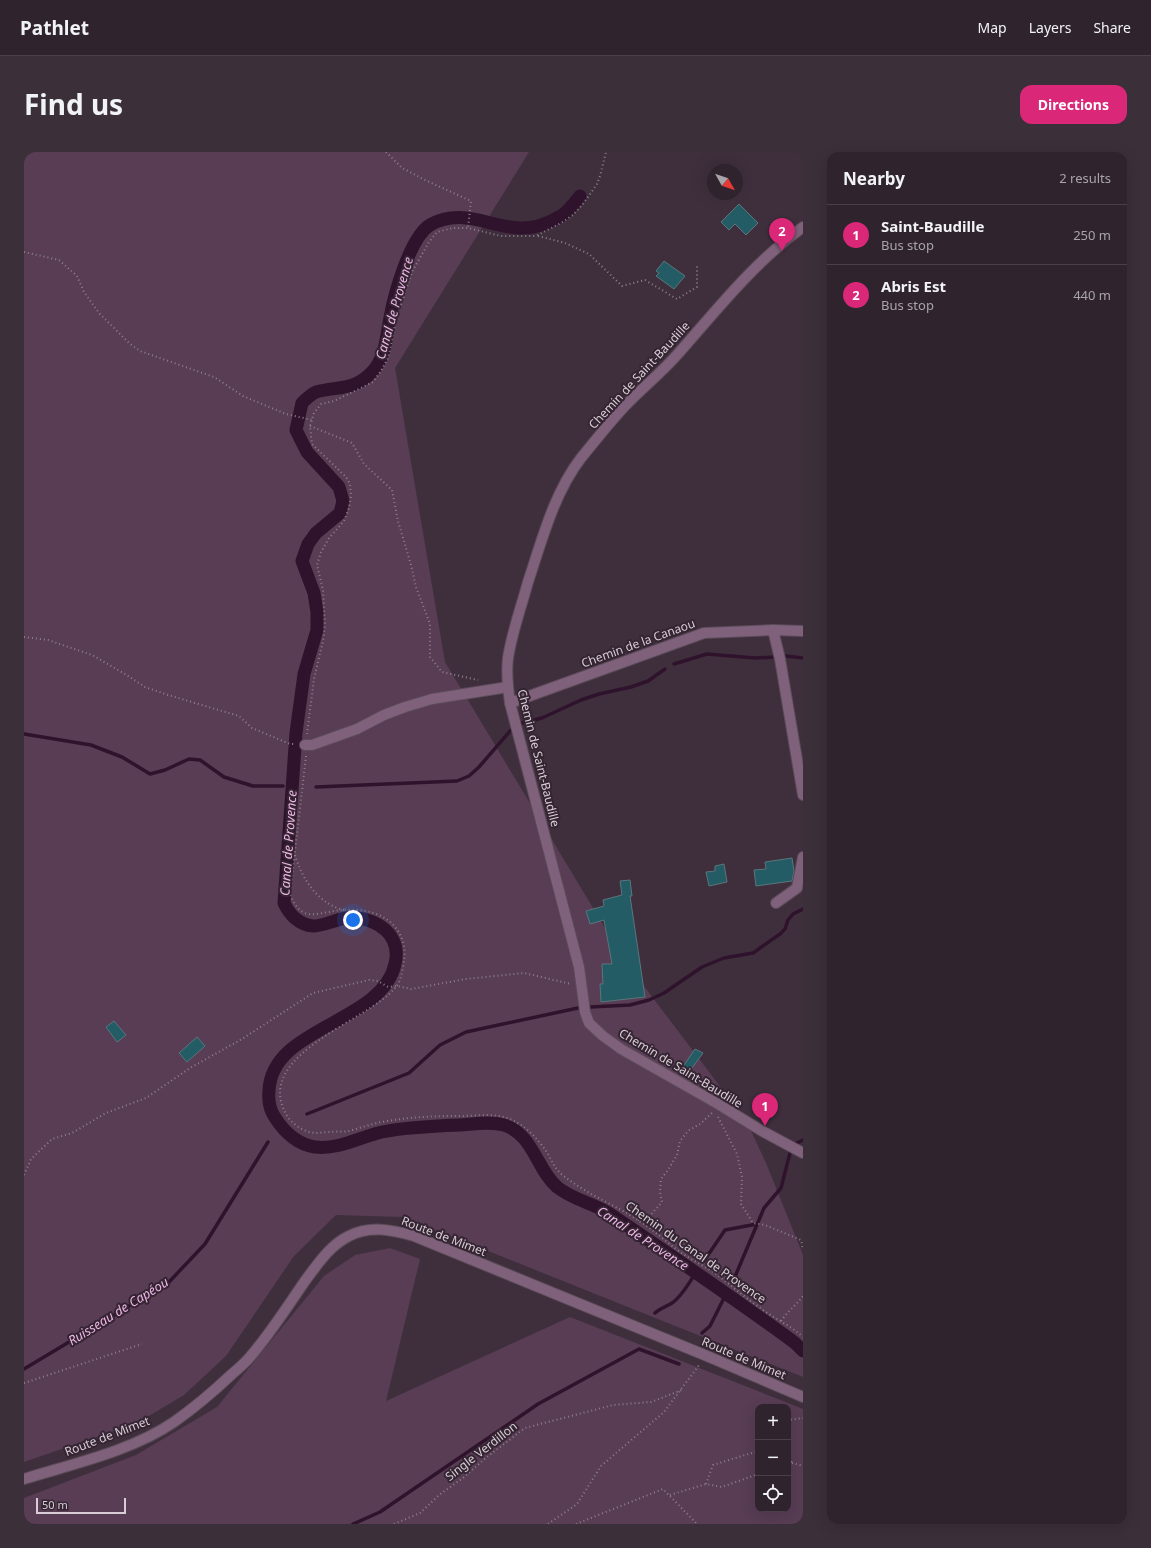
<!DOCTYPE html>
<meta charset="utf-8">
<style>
body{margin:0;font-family:"Noto Sans",sans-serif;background:#3b2f3a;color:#f1f3f6}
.controls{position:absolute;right:12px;bottom:12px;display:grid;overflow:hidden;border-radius:8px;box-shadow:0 4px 16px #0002}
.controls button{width:36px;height:36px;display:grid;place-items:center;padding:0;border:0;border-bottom:1px solid #4a404a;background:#2f232e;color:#f1f3f6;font:20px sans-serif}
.compass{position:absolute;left:683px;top:12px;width:36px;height:36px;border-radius:50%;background:#2f232e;box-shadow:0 4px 16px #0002;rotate:130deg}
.scale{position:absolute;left:12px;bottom:10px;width:90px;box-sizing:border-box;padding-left:4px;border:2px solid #d8cdd6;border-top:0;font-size:11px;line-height:14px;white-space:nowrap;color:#d8cdd6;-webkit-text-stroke:3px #352533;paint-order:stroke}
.you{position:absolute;left:329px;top:768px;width:14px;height:14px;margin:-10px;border:3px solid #fff;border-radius:50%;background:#1a73e8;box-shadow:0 0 0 6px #1a73e833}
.badge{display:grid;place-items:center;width:26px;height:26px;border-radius:50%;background:#db2777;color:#fff;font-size:13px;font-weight:700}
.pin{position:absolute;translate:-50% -33px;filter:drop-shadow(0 1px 2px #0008)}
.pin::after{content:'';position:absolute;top:21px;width:14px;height:12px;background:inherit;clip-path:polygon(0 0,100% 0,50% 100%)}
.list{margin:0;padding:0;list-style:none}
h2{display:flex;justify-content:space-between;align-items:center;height:52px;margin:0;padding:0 16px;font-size:17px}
h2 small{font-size:13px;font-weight:400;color:#a7a4aa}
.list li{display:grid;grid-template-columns:26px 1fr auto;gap:12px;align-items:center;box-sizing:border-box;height:60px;padding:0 16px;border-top:1px solid #4a404a}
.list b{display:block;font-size:15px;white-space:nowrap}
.list p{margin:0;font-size:13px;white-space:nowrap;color:#a7a4aa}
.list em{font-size:13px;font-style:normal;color:#a7a4aa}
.icon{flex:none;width:22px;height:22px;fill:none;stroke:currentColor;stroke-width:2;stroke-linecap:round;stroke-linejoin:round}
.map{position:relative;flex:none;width:779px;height:1372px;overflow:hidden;border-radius:12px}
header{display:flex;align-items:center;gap:24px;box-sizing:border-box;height:56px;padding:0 20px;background:#2f232e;border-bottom:1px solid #4a404a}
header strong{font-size:19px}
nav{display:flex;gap:22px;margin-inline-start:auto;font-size:14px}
.intro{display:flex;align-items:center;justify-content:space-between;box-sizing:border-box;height:96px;padding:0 24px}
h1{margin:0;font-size:28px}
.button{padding:10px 18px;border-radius:12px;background:#db2777;color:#fff;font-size:14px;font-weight:700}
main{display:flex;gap:24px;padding:0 24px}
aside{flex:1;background:#2f232e;border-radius:12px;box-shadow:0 4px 16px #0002}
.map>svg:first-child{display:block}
.green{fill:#583d54;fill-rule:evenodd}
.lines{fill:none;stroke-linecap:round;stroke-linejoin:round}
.stream{stroke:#2f132c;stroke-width:3.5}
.canal{stroke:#2f132c;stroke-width:13}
.building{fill:#235c65;stroke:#5a767c}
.minor-casing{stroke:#5b4b59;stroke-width:12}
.path{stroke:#8d808b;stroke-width:2;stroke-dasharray:1 3;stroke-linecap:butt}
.minor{stroke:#80617b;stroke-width:10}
.labels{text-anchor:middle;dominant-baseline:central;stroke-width:4;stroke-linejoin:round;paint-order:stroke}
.street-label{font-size:12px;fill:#d8cdd6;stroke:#352533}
.water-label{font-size:13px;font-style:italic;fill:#edb5e5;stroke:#352533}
</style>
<header>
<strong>Pathlet</strong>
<nav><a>Map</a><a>Layers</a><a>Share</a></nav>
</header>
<div class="intro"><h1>Find us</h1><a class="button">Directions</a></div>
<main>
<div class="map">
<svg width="779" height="1372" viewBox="0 0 779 1372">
<rect width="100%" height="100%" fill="#3f2f3d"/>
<!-- green -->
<g class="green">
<polygon points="0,0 505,0 371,216 421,510 601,809 723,970 742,1011 779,1103 779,1225 379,1065 312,1063 270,1104 202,1204 160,1243 113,1271 0,1310"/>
<path d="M366,1096L396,1107L362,1249L546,1165L779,1257V1372H0V1346L112,1303L193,1255L300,1124L331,1103ZM734,1255H764V1357H734Z"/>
</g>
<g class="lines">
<!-- stream -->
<g class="stream">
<polyline points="762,504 779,506"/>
<polyline points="650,512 683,502 731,506 751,505"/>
<polyline points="498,571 518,566 557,548 575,542 607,535 624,529 641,517"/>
<polyline points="0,582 67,593 98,605 126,622 141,618 165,607 176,608 200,625 229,634 259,634"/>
<polyline points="292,635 433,629 445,624 455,615 487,578"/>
<polyline points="566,855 606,853 625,848 640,841 678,815 700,806 729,801 756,782 761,777 764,768 769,762 779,757"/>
<polyline points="283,962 385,921 416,893 442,880 554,856"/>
<polyline points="771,992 779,988"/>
<polyline points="680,1109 701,1078 733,1072"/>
<polyline points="710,1127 740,1056 757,1036 766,1001"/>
<path d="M631,1161C636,1156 642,1155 648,1151C659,1144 666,1128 674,1118"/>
<polyline points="678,1181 686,1174 704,1138"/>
<polyline points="0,1217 145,1130 181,1092 244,990"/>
<polyline points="329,1372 356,1360 514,1252 615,1197 655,1212"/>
</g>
<!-- canal -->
<path class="canal" d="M556,44C551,50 546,57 540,62C537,64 533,66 529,68C484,93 448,49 406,73C386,85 370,143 366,166C362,185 362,205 348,220C330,239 314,234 292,240C287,242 282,247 278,251L272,278L283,300L315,335L319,349L316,361L292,381L284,392L278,409L290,441L293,460V478L280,522L272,581L260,751C265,762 275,773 289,774C299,774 313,767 323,766C340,764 361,772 369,788C373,796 373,804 371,812C358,872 247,874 245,939C244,949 246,959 252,967C261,981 275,993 291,995C314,998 336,985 358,980C383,975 410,974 436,973C450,972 466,969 480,973C509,982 513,1018 533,1035C549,1048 569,1051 586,1062C648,1104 710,1146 771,1191L779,1199"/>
</g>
<!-- building -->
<g class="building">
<polygon points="715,52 734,71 722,83 711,72 705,78 697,70"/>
<polygon points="640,109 661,124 650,137 632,124 635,121 632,119"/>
<polygon points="768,706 770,719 768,729 732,734 730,718 742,717 741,710"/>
<polygon points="700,712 703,730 685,734 682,720 691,719 691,714"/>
<polygon points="606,728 608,744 606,744 621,845 577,850 576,832 579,832 578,812 588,812 580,768 566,772 562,759 580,754 579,748 598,743 596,729"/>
<polygon points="90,869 102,883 93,890 82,875"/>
<polygon points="173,885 181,894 163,910 155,901"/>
<polygon points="671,897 679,901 662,924 656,919"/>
</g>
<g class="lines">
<!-- minor casing -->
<g class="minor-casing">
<g id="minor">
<path d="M779,75C729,111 692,159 652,204C636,222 617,237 600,255C585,271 571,289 557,306C530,341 518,388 504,430C497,456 488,480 484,506C482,521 484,537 486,551L555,815L561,860L565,871L579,884L597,897L694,952L738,979L779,1001"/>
<polyline points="749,478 756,507 779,643"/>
<polyline points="486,551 680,481 749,478 779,479"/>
<polyline points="281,593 288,593 333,577 360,563 381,555 408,547 484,535"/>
<polyline points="752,751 773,736 779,705"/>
<path d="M0,1327C48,1312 108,1299 150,1270C170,1256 190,1239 208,1222C214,1217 221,1211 226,1205C246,1182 263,1155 281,1129C293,1113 306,1093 325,1084C346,1073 369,1078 390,1084L683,1204L779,1245"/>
</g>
</g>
<!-- path -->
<g class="path">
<polyline points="362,0 378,16 403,29 447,49 444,76"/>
<polyline points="514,84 541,91 565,102 598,134 621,128 653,147 673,135 673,113"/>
<polyline points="0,100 35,108 53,124 60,140 75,161 105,191 116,199 190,225 219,244 262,262 288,268"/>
<polyline points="286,274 328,291 340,312 368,338 374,369 387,413 392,435 406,472 406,505 418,520 454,528"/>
<polyline points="0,485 24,488 68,503 101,522 121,535 144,543 215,564 228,576 266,592 271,592"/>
<polyline points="283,582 290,527 299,489 301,473 299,438 293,413 297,400 305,386 320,369 325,356 327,344 326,332 322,325 288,292 286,274 290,261 297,252 310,249 349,230 357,219 364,206 372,168 388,120 405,90 413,80 429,76 444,76 477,84 512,84 537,71 549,63 559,52 573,32 576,24 582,0"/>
<path d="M282,604L266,743C270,750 273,758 281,761C288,764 297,761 305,760C328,755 357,757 372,776C379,785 382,798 380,808C379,817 377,830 371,836C345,868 231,902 261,960C266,971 279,980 291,981C296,981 301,980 306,980C312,979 319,980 325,979C336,976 347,972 358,970C384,965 410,964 436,964C449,964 462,962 475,964C496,967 513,985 524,1002C529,1011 532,1019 541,1025C563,1042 589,1052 612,1067C629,1077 643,1091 659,1102C670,1109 682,1115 692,1122C707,1133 720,1145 735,1155C749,1166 766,1173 779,1185"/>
<path d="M271,703C278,727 294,752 320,758"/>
<polyline points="694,965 713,1002 718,1025 717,1052 729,1071 741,1073 777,1088 779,1097"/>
<polyline points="0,1023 7,1007 28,987 48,981 82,961 122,946 166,916 218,887 289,841 345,828 354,829 364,835 373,834 387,837 442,827 500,821 547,832"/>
<polyline points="614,1068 623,1067 638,1050 636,1040 637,1027 644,1018 653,1003 656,989 664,979 676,972 688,961"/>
<path d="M757,1169C763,1160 772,1153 779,1144"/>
<polyline points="0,1231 118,1192"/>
<polyline points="764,1270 765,1268 779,1266"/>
<polyline points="764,1307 769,1311"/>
<polyline points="764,1312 769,1311 779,1314"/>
<polyline points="682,1332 689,1313 734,1299"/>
<polyline points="646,1343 682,1332 698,1335 734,1322"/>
<polyline points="370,1372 396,1361 415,1343 439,1326 463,1305 501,1276 589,1253 627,1250 658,1238"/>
<polyline points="524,1372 553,1352 577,1314 640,1260 676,1212"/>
<polyline points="552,1372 639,1337 673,1372"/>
</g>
<!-- minor -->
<use href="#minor" class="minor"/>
</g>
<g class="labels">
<!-- street labels -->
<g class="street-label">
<text transform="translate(615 223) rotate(-47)">Chemin de Saint-Baudille</text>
<text transform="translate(614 491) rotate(-20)">Chemin de la Canaou</text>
<text transform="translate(515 606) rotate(76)">Chemin de Saint-Baudille</text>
<text transform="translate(657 916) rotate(31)">Chemin de Saint-Baudille</text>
<text transform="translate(420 1084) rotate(21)">Route de Mimet</text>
<text transform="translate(672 1100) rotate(35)">Chemin du Canal de Provence</text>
<text transform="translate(720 1206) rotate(23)">Route de Mimet</text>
<text transform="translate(83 1284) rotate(-21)">Route de Mimet</text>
<text transform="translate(457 1299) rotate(-38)">Single Verdillon</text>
</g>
<!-- water labels -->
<g class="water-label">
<text transform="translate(370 156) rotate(-74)">Canal de Provence</text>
<text transform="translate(264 691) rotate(-86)">Canal de Provence</text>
<text transform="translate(619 1086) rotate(33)">Canal de Provence</text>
<text transform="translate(94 1159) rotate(-32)">Ruisseau de Capéou</text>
</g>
</g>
</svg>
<div class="controls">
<button>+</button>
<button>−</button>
<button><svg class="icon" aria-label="locate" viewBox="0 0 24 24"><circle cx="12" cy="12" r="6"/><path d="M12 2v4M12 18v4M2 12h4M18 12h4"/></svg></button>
</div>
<svg class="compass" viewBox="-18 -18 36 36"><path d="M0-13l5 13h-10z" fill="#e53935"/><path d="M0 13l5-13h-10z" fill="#a7a4aa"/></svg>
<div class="scale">50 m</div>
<div class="you"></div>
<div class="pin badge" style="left:741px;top:974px">1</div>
<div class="pin badge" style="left:758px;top:99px">2</div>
</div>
<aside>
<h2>Nearby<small>2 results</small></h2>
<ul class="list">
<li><span class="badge">1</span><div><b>Saint-Baudille</b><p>Bus stop</p></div><em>250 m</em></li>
<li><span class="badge">2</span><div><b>Abris Est</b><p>Bus stop</p></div><em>440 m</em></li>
</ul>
</aside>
</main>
